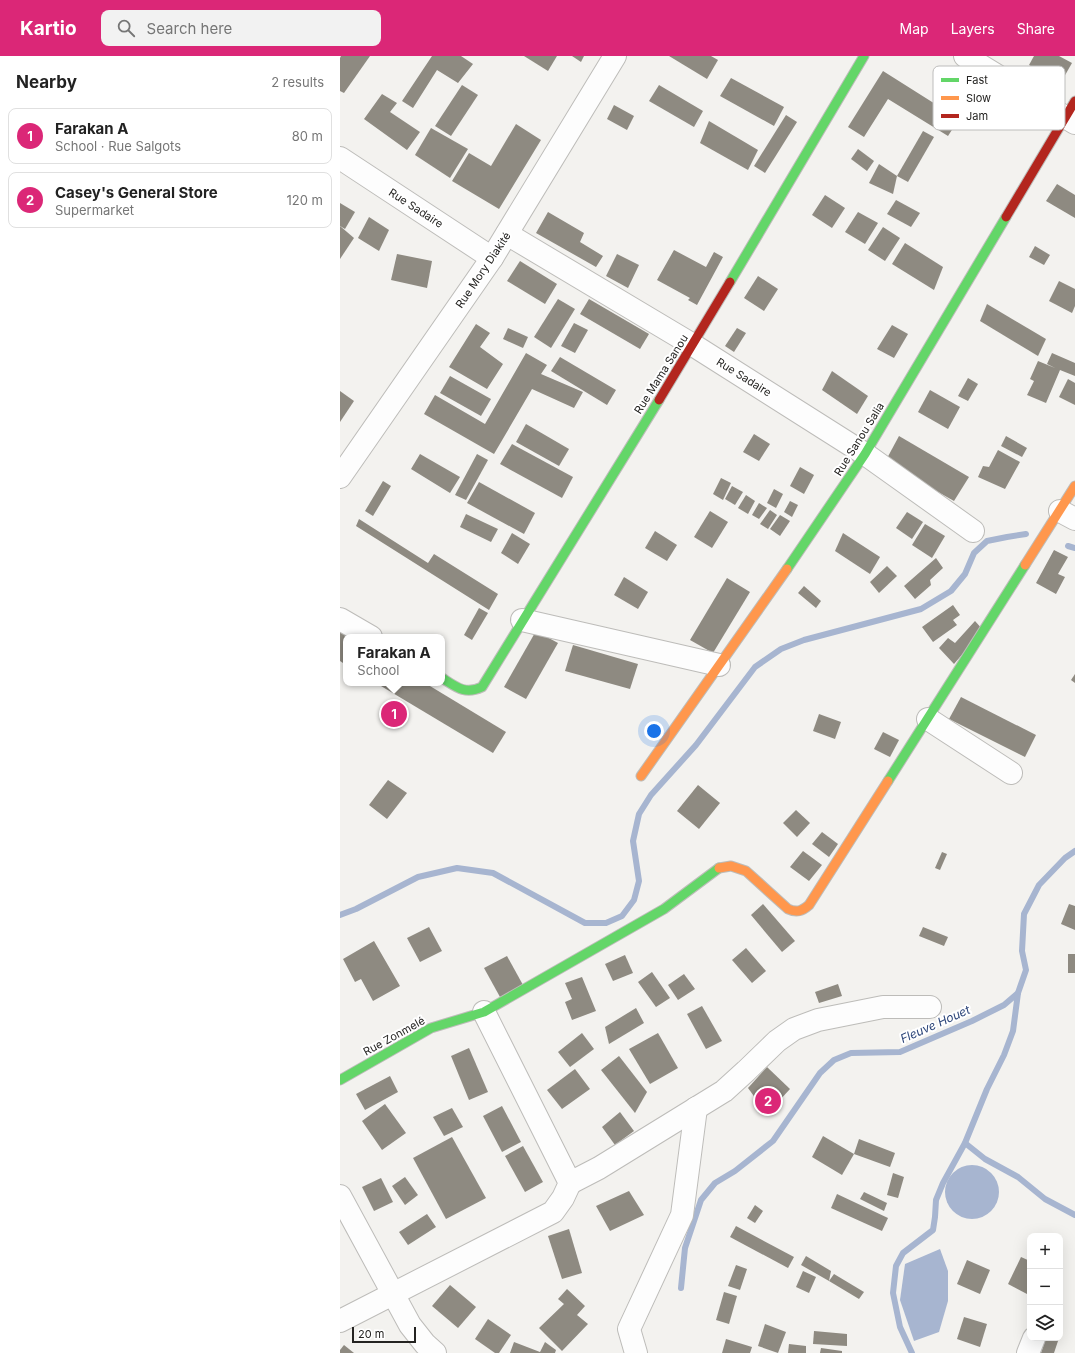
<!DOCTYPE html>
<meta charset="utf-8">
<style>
body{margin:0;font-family:Inter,sans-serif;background:#f2f2f2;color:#222}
.controls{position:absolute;right:12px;bottom:12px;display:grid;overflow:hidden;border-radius:8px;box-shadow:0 4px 16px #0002}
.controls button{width:36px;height:36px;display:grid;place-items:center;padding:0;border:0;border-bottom:1px solid #e0e0e0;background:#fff;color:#222;font:20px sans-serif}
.scale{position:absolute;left:12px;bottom:10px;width:64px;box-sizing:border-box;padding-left:4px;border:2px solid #242321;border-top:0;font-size:11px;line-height:14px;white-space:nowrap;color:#242321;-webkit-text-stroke:3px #fff;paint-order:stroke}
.you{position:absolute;left:314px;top:675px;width:14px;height:14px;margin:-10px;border:3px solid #fff;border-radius:50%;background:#1a73e8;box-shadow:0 0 0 6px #1a73e833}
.badge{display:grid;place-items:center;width:26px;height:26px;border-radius:50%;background:#db2777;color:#fff;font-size:13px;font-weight:700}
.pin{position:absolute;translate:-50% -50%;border:2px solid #fff;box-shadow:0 1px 4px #0006}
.popup{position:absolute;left:3px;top:578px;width:102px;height:52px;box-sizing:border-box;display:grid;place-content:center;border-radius:8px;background:#fff;filter:drop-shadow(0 1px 3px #0005);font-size:13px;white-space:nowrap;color:#767676}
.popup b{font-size:15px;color:#222}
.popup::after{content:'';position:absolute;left:50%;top:100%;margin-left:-8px;border:8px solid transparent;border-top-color:#fff}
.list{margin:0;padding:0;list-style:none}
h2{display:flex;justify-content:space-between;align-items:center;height:52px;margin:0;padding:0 16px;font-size:17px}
h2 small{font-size:13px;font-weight:400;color:#767676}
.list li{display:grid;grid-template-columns:26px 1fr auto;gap:12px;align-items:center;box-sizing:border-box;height:56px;margin:0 8px 8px;padding:0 8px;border:1px solid #e0e0e0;border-radius:8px}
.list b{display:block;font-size:15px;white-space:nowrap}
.list p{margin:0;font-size:13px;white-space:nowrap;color:#767676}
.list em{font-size:13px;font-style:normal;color:#767676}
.icon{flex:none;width:22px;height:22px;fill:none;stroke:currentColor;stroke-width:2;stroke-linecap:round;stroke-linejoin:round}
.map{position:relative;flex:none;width:735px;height:1297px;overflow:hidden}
header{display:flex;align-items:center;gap:24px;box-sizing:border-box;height:56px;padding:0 20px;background:#db2777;color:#fff}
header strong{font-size:19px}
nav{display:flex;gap:22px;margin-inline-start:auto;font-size:14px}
.search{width:280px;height:36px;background:#f2f2f2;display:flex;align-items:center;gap:10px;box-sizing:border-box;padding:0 14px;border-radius:8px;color:#767676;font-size:15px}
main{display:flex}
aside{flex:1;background:#fff}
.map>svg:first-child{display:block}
.water{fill:#a7b5d0}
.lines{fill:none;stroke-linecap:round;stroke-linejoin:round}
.stream{stroke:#a7b5d0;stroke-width:6}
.building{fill:#8e8a81}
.street-casing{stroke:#bdbcb9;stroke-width:24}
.fast-casing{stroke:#bdbcb9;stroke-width:11}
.slow-casing{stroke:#bdbcb9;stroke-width:11}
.jam-casing{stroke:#bdbcb9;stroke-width:11}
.street{stroke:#fdfdfd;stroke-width:22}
.fast{stroke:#63d668;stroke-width:9}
.slow{stroke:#ff974d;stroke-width:9}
.jam{stroke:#b3261e;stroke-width:9}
.labels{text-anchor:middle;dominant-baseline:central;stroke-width:4;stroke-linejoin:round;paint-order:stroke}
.street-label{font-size:11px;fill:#242321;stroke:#fff}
.water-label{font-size:12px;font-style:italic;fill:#2c4579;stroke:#fff}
.key{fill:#fff;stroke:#bdbdbc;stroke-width:1}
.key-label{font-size:11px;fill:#242321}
</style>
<header>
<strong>Kartio</strong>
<div class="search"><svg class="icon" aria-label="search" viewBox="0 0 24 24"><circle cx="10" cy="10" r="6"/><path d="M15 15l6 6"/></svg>Search here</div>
<nav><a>Map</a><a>Layers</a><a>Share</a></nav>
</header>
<main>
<aside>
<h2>Nearby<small>2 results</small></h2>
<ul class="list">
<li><span class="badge">1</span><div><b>Farakan A</b><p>School · Rue Salgots</p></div><em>80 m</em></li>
<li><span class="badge">2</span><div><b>Casey's General Store</b><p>Supermarket</p></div><em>120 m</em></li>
</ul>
</aside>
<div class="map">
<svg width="735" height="1297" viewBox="0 0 735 1297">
<rect width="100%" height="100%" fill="#f3f2ef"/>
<!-- water -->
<g class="water">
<circle cx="632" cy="1136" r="27"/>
<polygon points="600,1193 608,1215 608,1245 599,1276 574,1285 560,1244 565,1208"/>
</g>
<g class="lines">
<!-- stream -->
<g class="stream">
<polyline points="728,490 735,492"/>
<polyline points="0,859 16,853 78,821 117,812 153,817 245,867 266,867 282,860 294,844 299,825 293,785 299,758 311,739 356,689 415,611 441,593 464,584 581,553 611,535 625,518 634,497 647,485 667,481 686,478"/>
<polyline points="625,1087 645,1103 678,1121 705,1143 735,1159"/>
<polyline points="341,1232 345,1192 361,1144 375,1127 395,1115 433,1085 480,1017 494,1004 511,997 560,996 632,965 664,949 678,937 686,914 682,895 684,858 699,829 725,802 735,795"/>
<polyline points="572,1297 560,1271 553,1237 556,1210 563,1197 593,1174 595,1161 596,1144 603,1127 625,1087 647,1033 664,999 673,975 678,937"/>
</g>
</g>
<!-- building -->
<g class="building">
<polygon points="1,0 30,0 4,37 0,35 0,2"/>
<polygon points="92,0 121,0 133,8 118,27 97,14 73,52 62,45"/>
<polygon points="184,0 217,0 208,15"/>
<polygon points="232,0 244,0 241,6"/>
<polygon points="329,0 371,0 378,4 367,23"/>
<polygon points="694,0 719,0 732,7 720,28 689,9"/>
<polygon points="543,15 619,63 608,80 548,43 524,81 508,71"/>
<polygon points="391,22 444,51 434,70 380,40"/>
<polygon points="122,29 138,39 111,80 95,70"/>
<polygon points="319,29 363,55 354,71 309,45"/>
<polygon points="42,38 57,47 50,56 80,76 67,94 24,63"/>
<polygon points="274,49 294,60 287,74 267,63"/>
<polygon points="446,59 457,66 425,117 414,110"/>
<polygon points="369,65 418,94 408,114 360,87"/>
<polygon points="176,68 201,84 159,153 112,125 129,97 151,110"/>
<polygon points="91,72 128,93 110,122 75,99"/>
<polygon points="583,75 594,81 568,126 557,120"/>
<polygon points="518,93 534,105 527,115 511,103"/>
<polygon points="539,108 557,120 553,138 529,127"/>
<polygon points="717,128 735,139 735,162 706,145"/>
<polygon points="485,139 505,152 492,172 472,159"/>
<polygon points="556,144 580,157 571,171 547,158"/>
<polygon points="0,147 15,156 5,173 0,170"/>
<polygon points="208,156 244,177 240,186 263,200 256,211 196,177"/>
<polygon points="518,156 538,167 525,188 505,176"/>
<polygon points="29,161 49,174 39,195 18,182"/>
<polygon points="0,170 14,182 0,203"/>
<polygon points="543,171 560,182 545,205 528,194"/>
<polygon points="565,187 603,211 594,234 552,208"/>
<polygon points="695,190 710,199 704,209 689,201"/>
<polygon points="334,194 366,211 374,196 383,201 357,249 348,244 350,242 317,224"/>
<polygon points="57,198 92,205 87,232 51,224"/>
<polygon points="277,198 299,209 288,232 266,220"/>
<polygon points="180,205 217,228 205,248 167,225"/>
<polygon points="418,220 438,233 424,255 404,242"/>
<polygon points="719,225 735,233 735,250 732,257 709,245"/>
<polygon points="218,243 235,253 211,292 194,281"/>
<polygon points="249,243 309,278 300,293 240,258"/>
<polygon points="647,248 706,283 698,300 640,265"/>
<polygon points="234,267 248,274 235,297 221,290"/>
<polygon points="136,268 150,277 140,291 163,308 147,333 109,311"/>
<polygon points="552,269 568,278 554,302 537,293"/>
<polygon points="168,272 188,281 183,292 163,283"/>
<polygon points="397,272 406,277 394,296 385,290"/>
<polygon points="186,297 207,309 201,318 243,336 234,352 192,333 154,398 84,358 95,339 145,368"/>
<polygon points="712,297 735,307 735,320 720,314 706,347 687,339 694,325 690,323 698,305 715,312 707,308"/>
<polygon points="220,301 276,334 267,349 211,315"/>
<polygon points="492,315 528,340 517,358 482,334"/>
<polygon points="110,320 151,343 141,360 100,337"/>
<polygon points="628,322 638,328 628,345 618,340"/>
<polygon points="728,323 735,327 735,349 719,341"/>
<polygon points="590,334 620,351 608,373 578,356"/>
<polygon points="0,335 14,345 0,366"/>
<polygon points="186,368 229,393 219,410 176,386"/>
<polygon points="414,378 430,388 419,405 403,396"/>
<polygon points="559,380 629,421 614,445 545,406"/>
<polygon points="666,380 687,392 682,401 661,390"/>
<polygon points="172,388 233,421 222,442 160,408"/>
<polygon points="658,394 680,406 665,433 638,421 643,410 649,411"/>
<polygon points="80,398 120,421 110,437 71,413"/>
<polygon points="137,398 148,404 126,444 115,439"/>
<polygon points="460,411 474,419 464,438 450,430"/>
<polygon points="381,422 391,427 383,444 373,438"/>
<polygon points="43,425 51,430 33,460 25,455"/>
<polygon points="139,426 195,457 184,478 127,447"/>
<polygon points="392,430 403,436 395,449 385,443"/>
<polygon points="434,433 443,438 436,452 427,447"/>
<polygon points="406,439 415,445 408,458 398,452"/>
<polygon points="450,445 458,449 452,461 444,456"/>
<polygon points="419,447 427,452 419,463 412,459"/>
<polygon points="430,454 437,459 428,473 420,468"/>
<polygon points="370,455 388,466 372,492 354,481"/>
<polygon points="567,456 583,466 572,483 556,472"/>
<polygon points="126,458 158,473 151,486 120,471"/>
<polygon points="440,459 450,465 440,480 430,473"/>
<polygon points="19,463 88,507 94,498 158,538 149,554 16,470"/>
<polygon points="585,468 605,480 592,502 572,489"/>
<polygon points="315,475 337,489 327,505 305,492"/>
<polygon points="172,477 190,488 178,508 161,497"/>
<polygon points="503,477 540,501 530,518 495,495"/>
<polygon points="714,494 728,501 718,518 725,521 716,538 696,527"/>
<polygon points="596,502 603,512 590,524 591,529 575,543 564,530"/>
<polygon points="547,510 557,520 539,537 530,526"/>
<polygon points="284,521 308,536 298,553 274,539"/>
<polygon points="387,522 410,536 373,597 350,584"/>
<polygon points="464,530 481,545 476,552 458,537"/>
<polygon points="613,549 620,559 613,564 617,569 593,586 582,571"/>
<polygon points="139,552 148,557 132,584 124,579"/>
<polygon points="635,565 643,574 614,608 599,592 608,582 615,587"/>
<polygon points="196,575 218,587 186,643 164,631"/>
<polygon points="0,576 9,581 6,581 6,609 0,605"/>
<polygon points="233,589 298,608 290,633 225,615"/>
<polygon points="735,618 735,627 731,624"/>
<polygon points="36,627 85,627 166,676 153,697"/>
<polygon points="621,641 696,679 685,701 609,663"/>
<polygon points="479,658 501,666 495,683 473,675"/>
<polygon points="543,676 559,684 550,701 534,693"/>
<polygon points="48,724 67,737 47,763 29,749"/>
<polygon points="358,729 380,747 359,773 337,755"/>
<polygon points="456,754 470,767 457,781 443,767"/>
<polygon points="482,776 498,788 489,801 472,788"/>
<polygon points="463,795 482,809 469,825 450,811"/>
<polygon points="602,796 607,798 600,814 595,812"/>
<polygon points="423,848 455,885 442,896 411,859"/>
<polygon points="729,848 735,850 735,874 721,868"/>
<polygon points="89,871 102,895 80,906 67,882"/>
<polygon points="583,871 608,881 604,890 579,880"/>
<polygon points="34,885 60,930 33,945 21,923 15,926 3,903"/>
<polygon points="406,892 426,915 412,927 392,904"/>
<rect x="728" y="898" width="7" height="19"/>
<polygon points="285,899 293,917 273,925 265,908"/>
<polygon points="167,900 183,929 160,941 144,912"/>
<polygon points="312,916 330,942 316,951 298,926"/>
<polygon points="344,918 355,933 338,944 328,929"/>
<polygon points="242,921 256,955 232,964 225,946 232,943 225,927"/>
<polygon points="498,928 502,940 479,947 475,936"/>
<polygon points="362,950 382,985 366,993 347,958"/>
<polygon points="296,952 304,967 269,988 265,971"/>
<polygon points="242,977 254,993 230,1011 218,996"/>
<polygon points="318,977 338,1012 310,1028 289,993"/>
<polygon points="129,992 148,1036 129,1044 111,1000"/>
<polygon points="279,1000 307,1036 295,1057 261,1014"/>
<polygon points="427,1011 450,1033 427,1058 408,1032"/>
<polygon points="235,1013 250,1033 222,1053 207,1034"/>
<polygon points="50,1020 58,1036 25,1054 16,1038"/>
<polygon points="45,1048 66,1077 42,1094 22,1065"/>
<polygon points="162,1050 181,1086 162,1096 143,1060"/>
<polygon points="112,1052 123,1071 104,1080 93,1061"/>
<polygon points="280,1056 294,1075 275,1089 262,1071"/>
<polygon points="483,1080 514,1098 502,1119 472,1101"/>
<polygon points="112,1081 146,1142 106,1163 73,1102"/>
<polygon points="519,1083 555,1097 550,1111 514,1098"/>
<polygon points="183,1090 203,1126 185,1136 165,1100"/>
<polygon points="553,1117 564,1121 558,1142 547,1139"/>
<polygon points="65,1121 78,1139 65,1149 52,1130"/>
<polygon points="41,1122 53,1146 34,1155 22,1131"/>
<polygon points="289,1135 304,1159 270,1175 256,1150"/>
<polygon points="524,1136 547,1147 544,1155 520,1143"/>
<polygon points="497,1138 548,1162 542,1175 491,1152"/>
<polygon points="415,1149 423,1155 415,1167 407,1162"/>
<polygon points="87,1158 96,1171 68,1189 59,1176"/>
<polygon points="396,1170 454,1201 448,1212 390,1181"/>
<polygon points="229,1173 242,1217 222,1223 208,1180"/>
<polygon points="466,1200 491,1215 489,1225 461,1209"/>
<polygon points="681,1201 690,1205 690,1232 687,1238 668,1228"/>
<polygon points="627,1204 650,1214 640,1238 617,1228"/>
<polygon points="396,1209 407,1213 400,1234 388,1230"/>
<polygon points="463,1215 476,1221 469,1237 456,1231"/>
<polygon points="494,1218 524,1236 519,1243 489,1225"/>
<polygon points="110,1229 136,1251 118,1272 92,1250"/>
<polygon points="227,1233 245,1250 237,1259 248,1268 222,1295 199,1272 224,1248 218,1243"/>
<polygon points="384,1236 397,1240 389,1268 376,1264"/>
<polygon points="624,1261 647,1268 640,1291 617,1283"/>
<polygon points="148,1263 171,1279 159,1297 155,1297 135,1283"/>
<polygon points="425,1268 446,1276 438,1297 418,1290"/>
<polygon points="720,1268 723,1269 720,1278"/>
<polygon points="474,1275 507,1278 507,1290 473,1288"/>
<polygon points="706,1282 719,1282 714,1297 701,1297"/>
<polygon points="386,1283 412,1291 410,1297 382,1297"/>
<polygon points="174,1286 200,1296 205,1286 216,1294 215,1297 170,1297"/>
<polygon points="449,1288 466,1290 466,1297 448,1297"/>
<polygon points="4,1289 14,1297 0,1297 0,1294"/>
<polygon points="481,1292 502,1295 502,1297 480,1297"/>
</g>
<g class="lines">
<!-- street casing -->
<g class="street-casing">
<g id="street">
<polyline points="625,0 735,67"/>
<polyline points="0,102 152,202"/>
<polyline points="167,178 353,289 525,398 633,475"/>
<polyline points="0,421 152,202 275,0"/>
<polyline points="720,455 735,463"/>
<polyline points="0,563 31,581"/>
<polyline points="182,564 379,609"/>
<polyline points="588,663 671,717"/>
<polyline points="230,1127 259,1112 384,1035 406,1015 437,985 454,973 478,964 543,951 590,951"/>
<polyline points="0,1140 70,1269 85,1288 95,1297"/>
<polyline points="0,1265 213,1156 223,1142 230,1127 144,956"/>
<polyline points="296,1297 289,1273 342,1159 356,1052"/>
<polyline points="688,1297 694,1282"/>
</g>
</g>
<!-- fast casing -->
<g class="fast-casing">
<g id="fast">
<polyline points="390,226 524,0"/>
<polyline points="447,513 525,398 666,161"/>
<path d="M102,622C116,631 125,639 142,631L319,344"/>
<polyline points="548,725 685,509"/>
<polyline points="0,1024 91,972 144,956 324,853 379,812"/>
</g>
</g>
<!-- slow casing -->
<g class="slow-casing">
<g id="slow">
<polyline points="685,509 735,430"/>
<polyline points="301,720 447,513"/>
<path d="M379,812L391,810L406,815L448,853C457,857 462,855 469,849L548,725"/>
</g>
</g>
<!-- jam casing -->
<g class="jam-casing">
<g id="jam">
<polyline points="666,161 735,45"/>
<polyline points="319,344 390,226"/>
</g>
</g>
<!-- street -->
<use href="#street" class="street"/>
<!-- fast -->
<use href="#fast" class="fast"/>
<!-- slow -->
<use href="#slow" class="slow"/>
<!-- jam -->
<use href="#jam" class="jam"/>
</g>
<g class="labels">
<!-- street labels -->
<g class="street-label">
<text transform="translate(76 152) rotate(33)">Rue Sadaire</text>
<text transform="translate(143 214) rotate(-56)">Rue Mory Diakité</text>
<text transform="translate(321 318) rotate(-58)">Rue Mama Sanou</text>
<text transform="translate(404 321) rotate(32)">Rue Sadaire</text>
<text transform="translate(519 383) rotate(-58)">Rue Sanou Salia</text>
<text transform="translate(54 980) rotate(-29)">Rue Zonmelé</text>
</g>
<!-- water labels -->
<g class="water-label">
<text transform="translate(595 968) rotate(-24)">Fleuve Houet</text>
</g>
</g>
<!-- legend -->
<rect x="593" y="10" width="132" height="64" rx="6" class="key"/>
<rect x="601" y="22" width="18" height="4" fill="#63d668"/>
<rect x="601" y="40" width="18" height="4" fill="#ff974d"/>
<rect x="601" y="58" width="18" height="4" fill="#b3261e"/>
<g class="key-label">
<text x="626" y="28">Fast</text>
<text x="626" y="46">Slow</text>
<text x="626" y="64">Jam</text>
</g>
</svg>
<div class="controls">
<button>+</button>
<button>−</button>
<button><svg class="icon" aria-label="layers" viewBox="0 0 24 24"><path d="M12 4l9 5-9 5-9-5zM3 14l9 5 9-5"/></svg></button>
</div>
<div class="scale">20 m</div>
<div class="you"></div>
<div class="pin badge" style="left:54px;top:658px">1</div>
<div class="popup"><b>Farakan A</b>School</div>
<div class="pin badge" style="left:428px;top:1045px">2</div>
</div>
</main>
